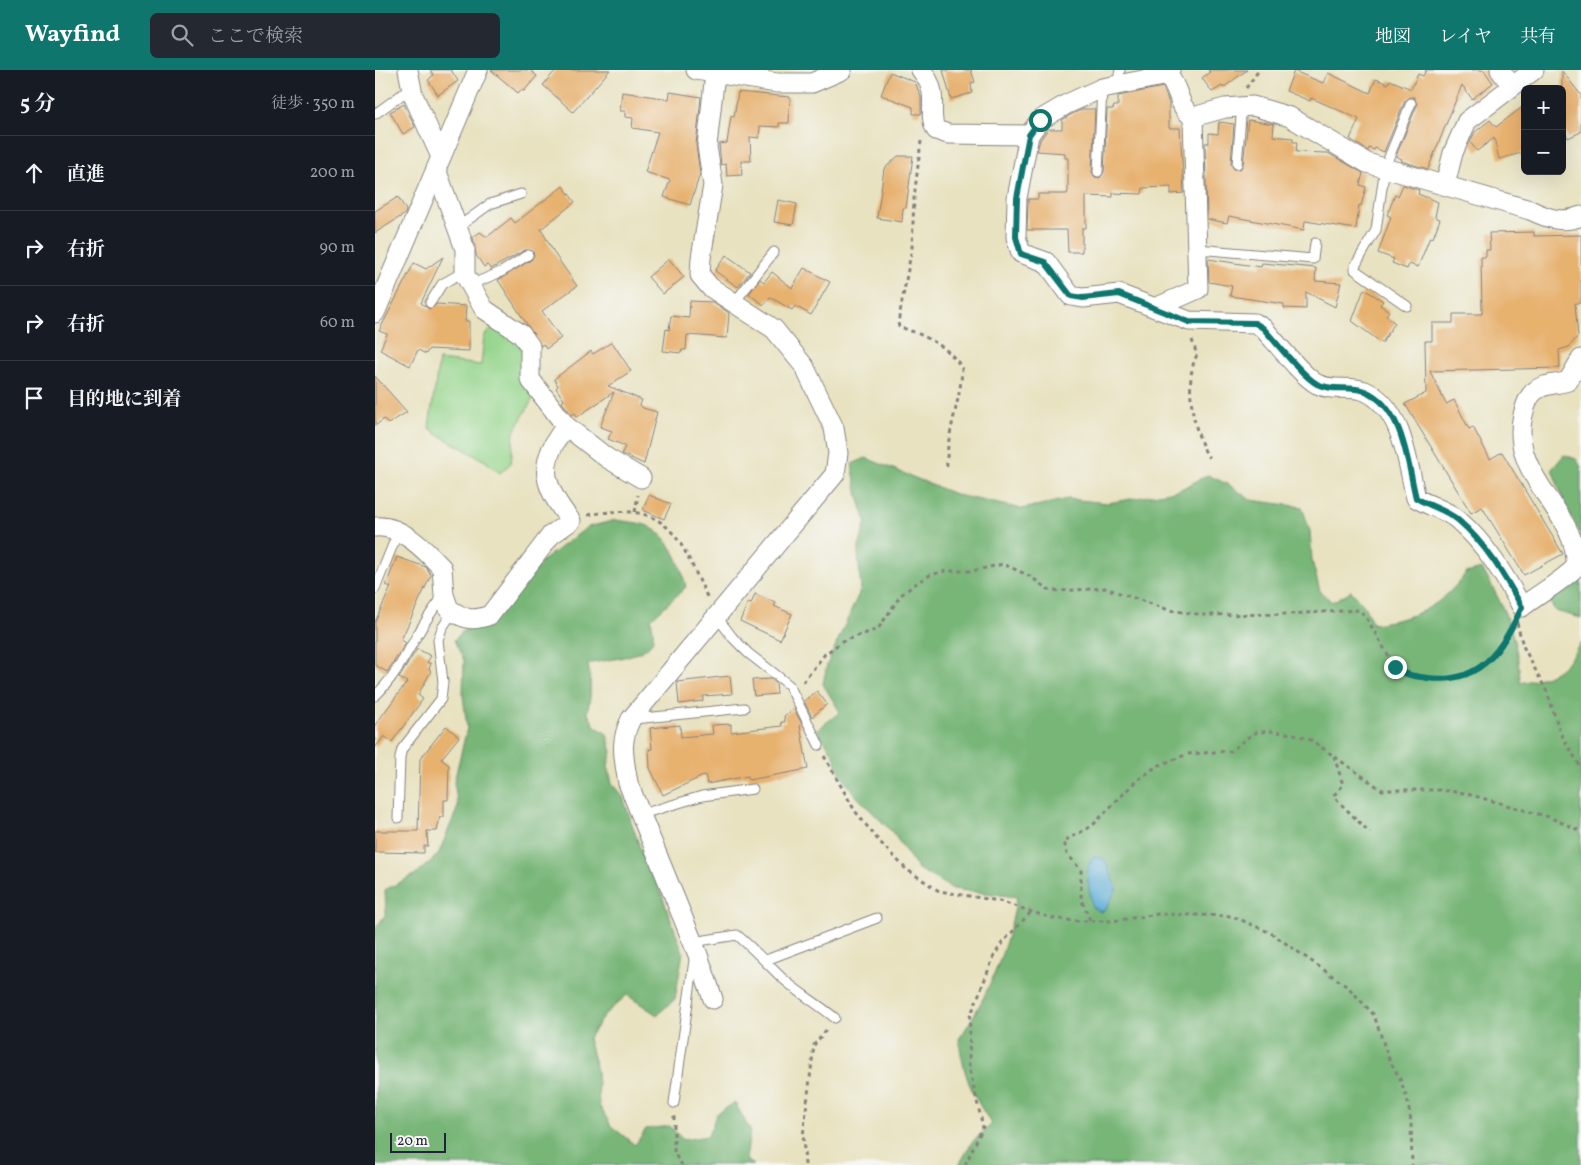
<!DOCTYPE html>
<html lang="ja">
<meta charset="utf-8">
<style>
body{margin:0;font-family:Vollkorn,"Noto Serif JP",serif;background:#242831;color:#f1f3f6}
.controls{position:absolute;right:15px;top:15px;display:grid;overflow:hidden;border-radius:8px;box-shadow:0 5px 20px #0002}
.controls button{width:45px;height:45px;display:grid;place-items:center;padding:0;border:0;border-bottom:1px solid #363941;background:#171b24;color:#f1f3f6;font:25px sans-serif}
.scale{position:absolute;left:15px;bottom:12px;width:56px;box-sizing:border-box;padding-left:5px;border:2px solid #22223b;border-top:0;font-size:14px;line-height:18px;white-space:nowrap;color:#22223b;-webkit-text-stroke:4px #f6f6f2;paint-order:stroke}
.stop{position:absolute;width:15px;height:15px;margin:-11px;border:4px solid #0f766e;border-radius:50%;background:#fff}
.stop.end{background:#0f766e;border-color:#fff;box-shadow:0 1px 5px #0008}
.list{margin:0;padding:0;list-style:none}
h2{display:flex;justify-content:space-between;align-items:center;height:65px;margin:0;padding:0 20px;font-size:21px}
h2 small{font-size:16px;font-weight:400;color:#9ea1a6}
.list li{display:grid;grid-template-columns:32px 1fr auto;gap:15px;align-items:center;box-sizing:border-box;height:75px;padding:0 20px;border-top:1px solid #363941}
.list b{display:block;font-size:19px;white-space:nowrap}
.list em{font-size:16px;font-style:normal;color:#9ea1a6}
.icon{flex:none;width:28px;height:28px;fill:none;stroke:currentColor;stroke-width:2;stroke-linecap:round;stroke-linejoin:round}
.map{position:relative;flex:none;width:1206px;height:1095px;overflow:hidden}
header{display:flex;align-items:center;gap:30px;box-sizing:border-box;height:70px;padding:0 25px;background:#0f766e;color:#fff}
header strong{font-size:24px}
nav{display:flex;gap:28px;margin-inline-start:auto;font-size:18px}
.search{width:350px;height:45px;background:#242831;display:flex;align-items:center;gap:12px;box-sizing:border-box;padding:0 18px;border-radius:8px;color:#9ea1a6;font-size:19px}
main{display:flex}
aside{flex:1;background:#171b24}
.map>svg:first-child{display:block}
.green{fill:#95d58c;stroke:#5c7c64}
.forest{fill:#78b678;stroke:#4d6c5a}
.water{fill:#5bacd6;stroke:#3e6788}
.building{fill:#e7b16e}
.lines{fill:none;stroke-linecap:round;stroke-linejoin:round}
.service-casing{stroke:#85827e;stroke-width:11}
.minor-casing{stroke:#85827e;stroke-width:21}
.path{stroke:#85827e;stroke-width:3;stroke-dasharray:4 4;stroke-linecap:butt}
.service{stroke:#fff;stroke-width:9}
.minor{stroke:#fff;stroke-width:19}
.route{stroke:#0f766e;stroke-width:6}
</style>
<header>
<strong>Wayfind</strong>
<div class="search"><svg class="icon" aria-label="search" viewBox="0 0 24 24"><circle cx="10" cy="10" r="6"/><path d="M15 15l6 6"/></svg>ここで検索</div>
<nav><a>地図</a><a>レイヤ</a><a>共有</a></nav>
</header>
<main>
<aside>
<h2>5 分<small>徒歩 · 350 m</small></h2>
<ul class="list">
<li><svg class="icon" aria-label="ahead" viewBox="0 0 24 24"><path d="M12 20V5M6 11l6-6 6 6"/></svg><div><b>直進</b></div><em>200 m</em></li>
<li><svg class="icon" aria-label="right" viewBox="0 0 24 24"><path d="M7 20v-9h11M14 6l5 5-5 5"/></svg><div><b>右折</b></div><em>90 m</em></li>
<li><svg class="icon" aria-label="right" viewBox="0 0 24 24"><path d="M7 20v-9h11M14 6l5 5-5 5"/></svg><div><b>右折</b></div><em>60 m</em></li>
<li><svg class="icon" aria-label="arrive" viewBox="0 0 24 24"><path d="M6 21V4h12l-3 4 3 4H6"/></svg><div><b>目的地に到着</b></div></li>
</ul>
</aside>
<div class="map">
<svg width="1206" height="1095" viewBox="0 0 1206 1095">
<rect width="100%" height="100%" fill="#f6f6f2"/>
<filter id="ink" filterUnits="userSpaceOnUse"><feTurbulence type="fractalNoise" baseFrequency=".02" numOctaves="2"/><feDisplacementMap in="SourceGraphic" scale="10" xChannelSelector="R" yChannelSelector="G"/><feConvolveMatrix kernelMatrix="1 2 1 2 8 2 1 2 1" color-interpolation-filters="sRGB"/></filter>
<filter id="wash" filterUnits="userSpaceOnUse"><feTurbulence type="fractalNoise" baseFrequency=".0096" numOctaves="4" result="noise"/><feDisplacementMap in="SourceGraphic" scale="20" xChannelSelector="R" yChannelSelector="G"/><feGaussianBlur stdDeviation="1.12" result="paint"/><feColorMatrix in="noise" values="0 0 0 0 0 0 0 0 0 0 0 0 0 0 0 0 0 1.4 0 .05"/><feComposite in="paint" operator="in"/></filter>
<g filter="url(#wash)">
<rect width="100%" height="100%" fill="#e8e2c0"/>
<!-- green -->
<polygon class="green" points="122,253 144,268 160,325 139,362 136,393 125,403 110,391 60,363 54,357 64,290 106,295 109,266"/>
<!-- forest -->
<g class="forest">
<polygon points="1189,385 1201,389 1206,397 1206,465 1192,440 1177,399"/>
<path d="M491,388L582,425L647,439L693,429L733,433L773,426L804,420L833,405L854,415L876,430L927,437L935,461L937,491L945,521L957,532L976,521L990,537L998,554C1041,548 1065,538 1091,503L1107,499C1129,535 1144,571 1145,613C1181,605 1186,604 1206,572V1095H584L597,1072L617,1054C597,1025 588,1005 584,969C613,927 633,877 642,827L578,819L543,799L518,763L480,725L466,705L459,685L442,660L465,642L448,614L452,595L486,519L483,482L491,451L483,427L477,394Z"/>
<path d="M241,450C251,452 264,452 273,456C297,468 305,493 311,517L276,549C277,555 279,564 278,569C273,588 230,589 213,594C216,611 217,625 212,642L220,656L232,664L237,682L233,695L237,714L248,727L269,790L285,820L308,882L300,929L282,945L252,925L230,944L213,969L222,1001L224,1035L236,1056L260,1075L271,1059L295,1056L308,1070L333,1066L342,1043L360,1033L375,1060L371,1090L379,1095H1L0,859L11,844L10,820L41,804L63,785L83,737L79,712L92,658L88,625L89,590L79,570L92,557L121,547L149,516L167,491L191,473L213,457Z"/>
<polygon points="1206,510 1206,548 1180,541 1172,526"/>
</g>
<!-- water -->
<path class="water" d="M720,786L730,790L742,818L730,840L726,842L717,837C716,823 706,796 720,786Z"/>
<g id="blocks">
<!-- building -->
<g class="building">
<polygon points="55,0 76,0 83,11 63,25 53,10 59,5"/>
<polygon points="116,0 155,0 162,6 149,21 146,20 143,23"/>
<polygon points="181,0 235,0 198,42 168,15"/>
<polygon points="568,0 596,0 600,12 596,13 597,23 576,29"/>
<polygon points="833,0 872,0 848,18 847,16 837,22 827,8 835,2"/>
<polygon points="1051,0 1109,0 1118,13 1097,29 1087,15 1053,99 1026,91 1027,89 1021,86 1042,35 1039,27 1035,27 1030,31 1009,82 1000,78 999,80 994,78 993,81 975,69 984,49 936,28 935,31 911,21 919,1 948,13 953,3 995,23 1001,9 1013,14 1015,10 1036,19 1043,4 1048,6"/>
<polygon points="1187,1 1206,25 1206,62 1193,68 1187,55"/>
<polygon points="515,2 540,12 546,27 546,44 538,44 538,37 506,25"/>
<polygon points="788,17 794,33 794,58 805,58 809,123 796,124 796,117 768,118 767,124 738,123 738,127 711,126 711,158 707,158 707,182 693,182 692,160 652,160 653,129 663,129 663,124 692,124 693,121 693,88 690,88 690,83 662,81 665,70 673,59 687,59 687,50 697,44 708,39 720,39 717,102 720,107 725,108 729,102 732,39 738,39 739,36 743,36 743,26"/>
<polygon points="247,22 294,29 295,22 326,27 321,75 325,104 315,135 289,127 295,110 270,102 283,62 257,58 258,48 250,47 250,41 245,41"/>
<polygon points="363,22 415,27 414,53 404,53 404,57 385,56 384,68 375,67 376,91 366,91 367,105 352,106 351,94 346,95 344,74 352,73 356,46 359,47"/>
<polygon points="29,34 40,57 28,64 15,42"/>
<polygon points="1150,35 1150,82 1124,89 1119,68 1102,81 1095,72 1100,62 1115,50 1121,57"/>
<polygon points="873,50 899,54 898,66 918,68 918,72 922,72 921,82 953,83 988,103 985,115 991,117 986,136 984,135 981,159 930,151 929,160 854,146 852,153 832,149 830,73 834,73 834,63 843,64 844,52 859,54 856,94 859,99 865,99 868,95"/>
<polygon points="523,86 538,86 531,138 528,138 527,152 502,148 509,99"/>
<polygon points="1028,115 1044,120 1043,124 1063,132 1060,147 1065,149 1058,168 1055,167 1043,197 1034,194 1032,199 1017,193 1019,189 1003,183 1016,147 1012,145 1020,125 1023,126"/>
<polygon points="188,116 200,132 166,159 181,186 202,216 167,241 186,268 171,279 168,274 166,276 123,210 156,190 159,185 158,181 150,180 116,199 112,195 109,197 101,185 98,167 105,162 112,167 136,148 140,153"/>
<polygon points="23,127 31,140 30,144 0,163 0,141"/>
<polygon points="403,130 422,134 418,155 399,152"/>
<polygon points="1159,162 1159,166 1206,165 1206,233 1200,233 1203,266 1194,277 1184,280 1185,298 1055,301 1071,334 1079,330 1094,359 1098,357 1115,389 1127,382 1188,484 1149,505 1107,437 1096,443 1030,334 1051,323 1050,271 1057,271 1057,253 1078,253 1078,244 1107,244 1106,187 1111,187 1111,180 1115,180 1114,163"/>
<polygon points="351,185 375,202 363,217 340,201"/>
<polygon points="68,187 46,233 54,239 62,234 91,236 90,251 94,251 94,281 54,279 51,284 43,280 35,296 5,280 12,264 4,261 39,193 51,199"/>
<polygon points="294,189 309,207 288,224 273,207"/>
<polygon points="833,189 886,197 887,193 941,198 940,211 966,213 960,237 931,222 931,239 909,238 909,234 855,226 857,216 834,212"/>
<polygon points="429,198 455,212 436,245 420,236 417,240 395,227 389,235 374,224 385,209 389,212 397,202 417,218"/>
<polygon points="989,219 1008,231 1005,235 1014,241 1011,246 1020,253 1007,273 977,251"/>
<polygon points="315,231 338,232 354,243 352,268 312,265 311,280 307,280 306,283 288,281 291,259 294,260 296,246 314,248"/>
<polygon points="237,272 256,301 233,316 267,330 265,335 268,338 282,342 269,394 247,384 250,376 233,369 237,361 225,357 239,322 202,347 200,343 197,345 187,332 189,330 181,318 183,316 179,309 216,281 218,284"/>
<polygon points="0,306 32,342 13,354 9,349 0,356"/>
<polygon points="274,425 296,434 289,449 268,440"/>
<polygon points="22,487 51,497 56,505 26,570 31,573 12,602 0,595 0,552 16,517 11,515"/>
<polygon points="380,524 401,533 399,536 417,544 405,570 365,551 373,533 376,534"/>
<polygon points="42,579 56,586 52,592 56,594 54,599 56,601 43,625 48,629 17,672 9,666 0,678 0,655 32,612 24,608"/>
<polygon points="355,606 357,624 328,626 328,631 304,634 302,612"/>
<polygon points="396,609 401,613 402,624 379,626 377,610"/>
<polygon points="442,621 452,634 437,647 429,631"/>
<polygon points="419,639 427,654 425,656 433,699 374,710 373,706 332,714 330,705 288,725 275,698 274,679 277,679 275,658 305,655 306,667 338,664 337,655 356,654 356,662 407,656 406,652 410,652 409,646"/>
<polygon points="71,656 84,667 66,689 74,695 73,730 69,730 69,747 65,747 62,761 52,761 53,776 49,776 49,783 0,782 0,761 43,761 45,689"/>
</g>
</g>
</g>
<g filter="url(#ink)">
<use href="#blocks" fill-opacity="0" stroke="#85827e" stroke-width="1"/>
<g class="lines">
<!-- service casing -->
<g class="service-casing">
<g id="service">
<polyline points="742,15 745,0"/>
<polyline points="0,44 36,18"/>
<polyline points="862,94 867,35"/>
<polyline points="723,102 727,18"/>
<polyline points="83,157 115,134 146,124"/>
<polyline points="822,179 938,189 940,173"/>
<polyline points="95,215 128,201 153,185"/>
<polyline points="55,233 67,214 90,201"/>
<polyline points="359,233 399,182"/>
<polyline points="1032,236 980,200 980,196 1001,160 1010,97 1036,33"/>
<polyline points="0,519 23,462"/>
<polyline points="342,547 358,568 373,583 414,615 444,675"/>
<path d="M0,626C30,598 42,556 69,526"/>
<polyline points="259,649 369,638"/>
<polyline points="267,744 327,726 378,719"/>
<polyline points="23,748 25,687 27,679 66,629 68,612 63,570 67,558 78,542"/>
<path d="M318,872L362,865C378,878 392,894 407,908C424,923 443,934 460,948"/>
<polyline points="391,890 502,848"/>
<polyline points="299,1033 319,890"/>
</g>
</g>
<!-- minor casing -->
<g class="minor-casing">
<g id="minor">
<polyline points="33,0 38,25 66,87"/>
<polyline points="321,0 402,13 437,13 467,0"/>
<path d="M546,0C567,25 551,42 561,60L573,64L654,65"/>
<path d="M795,0L793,5C806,21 802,36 818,47L850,38L878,36L915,47L992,93L1155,140C1172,148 1187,154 1206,146"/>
<polyline points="1125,0 1137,16"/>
<path d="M793,5L727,18L692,34L665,50L654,65L642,128L641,167L646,183L671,192L696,226L708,228L744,224L814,251L880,253L888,258C901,272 927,306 942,314C958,322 974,315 990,321C1028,338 1032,392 1041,428C1054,436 1072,440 1083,450C1111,474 1129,505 1147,537C1165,523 1185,513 1201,497C1204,441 1133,407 1148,345C1150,337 1153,326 1160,321C1169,313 1182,315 1193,311L1206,289"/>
<polyline points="61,99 90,179 90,205 109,239 146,264 155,276 155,309 191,356 232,388 266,408"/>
<polyline points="1070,115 1078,83 1092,51 1159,0"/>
<polyline points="780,238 823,219 818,47"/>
<polyline points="0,243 103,0"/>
<path d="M0,457C26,454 51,481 67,498L69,525L74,539C89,549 97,552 115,545L176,465L196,451C168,416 161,394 191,356"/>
<path d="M338,929L323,885L253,713C249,688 244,672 256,649L460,404L463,383L459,358L429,296L399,259L335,217L325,205L326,188L338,115L332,76L340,3"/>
</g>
</g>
<!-- path -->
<g class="path">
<polyline points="871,18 884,0"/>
<path d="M546,71L539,128L537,178L523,253L524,257C548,264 573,276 587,298C586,333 570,364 572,400"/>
<path d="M817,270L822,285C808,310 819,366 834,388"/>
<polyline points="260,442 263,425"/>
<path d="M213,445C294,430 303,465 333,529"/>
<polyline points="1142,553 1148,576 1172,622 1185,662 1206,698"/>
<path d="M428,612L450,584L468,571L503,559L526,525L543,512L555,505L571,501H597L628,494L655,506L672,519L684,521L730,518L794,540L829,545L914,544L984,540L991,547L1020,597L1026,602C1057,614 1099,613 1121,583C1128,574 1132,563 1139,553"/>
<polyline points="449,686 480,741 503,770 531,799 564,821 624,831 676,848 700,851 738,851 783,844 857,846 896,863 949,900 974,918 999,945 1013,987 1025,1009 1032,1028 1036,1051 1037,1095"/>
<polyline points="959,686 968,715 959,725 959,727 995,763"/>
<polyline points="715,850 706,829 706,800 692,784 689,771 717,756 760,712 782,696 813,684 856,681 879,663 895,661 919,664 936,670 1007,720 1064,720 1089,723 1174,747 1206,761"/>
<polyline points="299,1046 299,1083 307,1095"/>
<polyline points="430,1095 428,1066 439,975 452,959"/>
<polyline points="590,1095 608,1057 594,997 595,947 619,886 627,873 656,842"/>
</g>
<!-- service -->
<use href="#service" class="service"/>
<!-- minor -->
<use href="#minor" class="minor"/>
</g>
</g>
<g class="lines" filter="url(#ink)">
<!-- route -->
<path class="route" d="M665,50L654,65L642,128L641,167L646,184L670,192L696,226L708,228L744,224L814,252L880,253L888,258C901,272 927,306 942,314C958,322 974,315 990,321C1029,338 1032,392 1041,428C1054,436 1072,440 1083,450C1111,474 1129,505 1147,537C1127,579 1106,615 1053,608C1041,606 1030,606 1020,597"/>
</g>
</svg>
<div class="controls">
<button>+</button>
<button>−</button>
</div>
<div class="scale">20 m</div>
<div class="stop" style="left:665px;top:50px"></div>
<div class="stop end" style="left:1020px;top:597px"></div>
</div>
</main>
